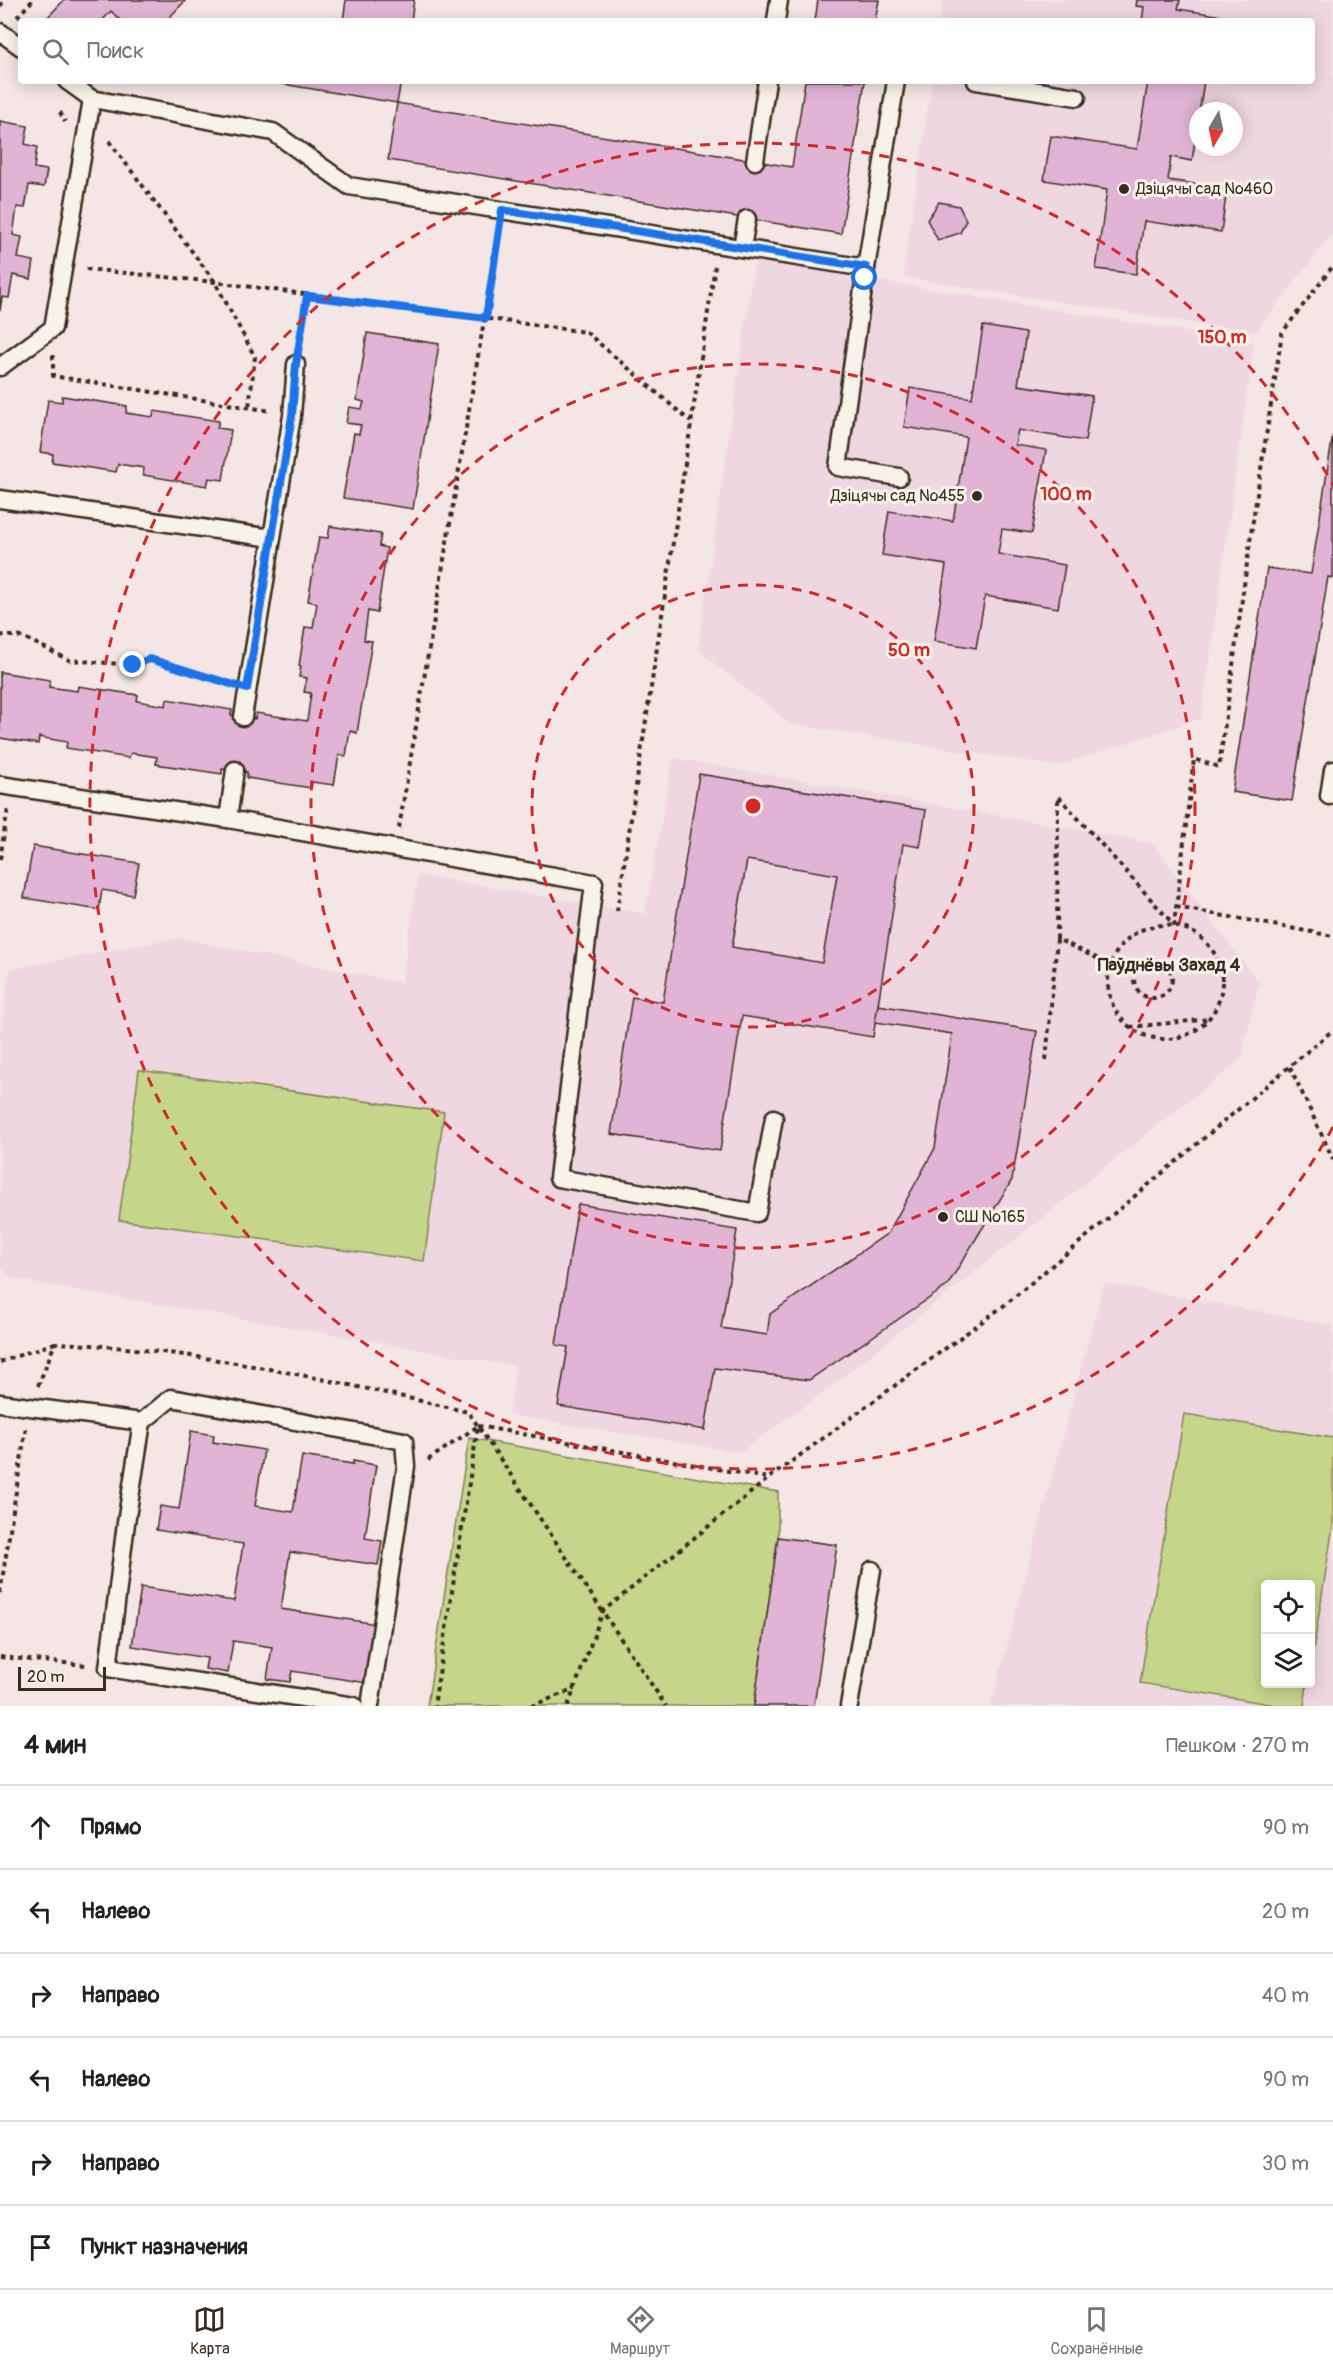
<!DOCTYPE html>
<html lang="ru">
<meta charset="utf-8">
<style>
body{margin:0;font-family:Pangolin,sans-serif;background:#f6f6f6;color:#202124}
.controls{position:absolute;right:18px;bottom:18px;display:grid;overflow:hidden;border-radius:6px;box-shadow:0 3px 15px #0003}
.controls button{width:54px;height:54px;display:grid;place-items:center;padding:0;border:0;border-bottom:2px solid #e0e0e0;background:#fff;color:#202124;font:30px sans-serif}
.compass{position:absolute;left:1189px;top:102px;width:54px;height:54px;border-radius:50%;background:#fff;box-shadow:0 3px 15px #0003;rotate:189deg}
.scale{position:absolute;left:18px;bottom:15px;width:88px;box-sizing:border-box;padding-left:6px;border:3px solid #3b2a1e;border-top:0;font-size:16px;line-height:21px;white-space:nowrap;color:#3b2a1e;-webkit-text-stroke:4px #f7f3e8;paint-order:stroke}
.stop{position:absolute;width:18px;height:18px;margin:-14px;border:4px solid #1a73e8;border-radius:50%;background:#fff}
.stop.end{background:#1a73e8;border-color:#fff;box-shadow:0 2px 6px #0008}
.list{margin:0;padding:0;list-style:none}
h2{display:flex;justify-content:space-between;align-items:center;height:78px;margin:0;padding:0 24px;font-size:26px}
h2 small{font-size:20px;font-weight:400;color:#757577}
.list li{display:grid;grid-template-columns:39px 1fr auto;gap:18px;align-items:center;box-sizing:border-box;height:84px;padding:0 24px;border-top:2px solid #e0e0e0}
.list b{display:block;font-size:22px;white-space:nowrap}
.list em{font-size:20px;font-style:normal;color:#757577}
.icon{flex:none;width:33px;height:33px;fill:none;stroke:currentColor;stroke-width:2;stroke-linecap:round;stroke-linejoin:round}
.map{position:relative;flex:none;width:1333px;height:1706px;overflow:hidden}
.search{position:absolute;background:#fff;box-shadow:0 3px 15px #0003;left:18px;right:18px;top:18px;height:66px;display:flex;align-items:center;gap:15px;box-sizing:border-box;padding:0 21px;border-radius:6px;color:#757577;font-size:22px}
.sheet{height:582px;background:#fff}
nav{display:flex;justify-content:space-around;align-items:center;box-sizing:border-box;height:84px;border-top:2px solid #e0e0e0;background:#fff;font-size:16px;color:#757577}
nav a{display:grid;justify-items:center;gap:3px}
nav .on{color:#3b2a1e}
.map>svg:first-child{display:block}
.built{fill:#eed7e0;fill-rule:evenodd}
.green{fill:#c5d58a;stroke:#808054;stroke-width:1.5}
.building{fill:#e1b3d5;stroke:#3b2a1e;stroke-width:1.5;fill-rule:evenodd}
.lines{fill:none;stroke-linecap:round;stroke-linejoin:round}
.lane-casing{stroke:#3b2a1e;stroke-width:21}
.path{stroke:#3b2a1e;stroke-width:4;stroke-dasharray:4.5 4.5;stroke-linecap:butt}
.lane{stroke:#f7f3e8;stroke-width:16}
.route{stroke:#1a73e8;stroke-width:8}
.ring{fill:none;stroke:#d62828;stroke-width:3;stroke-dasharray:10 8}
.poi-dot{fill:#3b2a1e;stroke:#f7f3e8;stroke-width:2}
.labels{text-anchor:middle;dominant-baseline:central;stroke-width:6;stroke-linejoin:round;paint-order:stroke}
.poi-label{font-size:16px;fill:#3b2a1e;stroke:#f7f3e8;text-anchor:start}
.neighbourhood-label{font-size:18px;font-weight:bold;fill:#3b2a1e;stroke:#f7f3e8}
.centre{fill:#d62828;stroke:#f7f3e8;stroke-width:3}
.ring-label{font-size:18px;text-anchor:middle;font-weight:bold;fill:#d62828;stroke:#f7f3e8;stroke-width:6;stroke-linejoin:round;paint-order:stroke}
</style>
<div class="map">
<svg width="1333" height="1706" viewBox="0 0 1333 1706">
<rect width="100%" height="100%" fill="#f3e6e4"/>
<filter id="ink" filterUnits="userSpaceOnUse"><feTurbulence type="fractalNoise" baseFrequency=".0167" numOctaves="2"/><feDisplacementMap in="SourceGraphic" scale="12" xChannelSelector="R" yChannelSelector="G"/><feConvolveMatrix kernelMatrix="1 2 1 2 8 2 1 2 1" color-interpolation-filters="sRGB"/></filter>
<g filter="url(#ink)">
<!-- built -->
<g class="built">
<path d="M943,0H1333V232L1255,333L903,277L932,81H1312V21H940ZM1198,111H1234V147H1198Z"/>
<polygon points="755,260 1254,343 1201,718 1058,766 791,724 698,650"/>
<polygon points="673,758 1152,843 1259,983 1241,1059 826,1390 740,1452 509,1415 516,1366 12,1279 0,1265 0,1036 10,969 178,938 402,983 418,875 645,914"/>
<path d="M1104,1283L1333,1325V1706H991ZM1266,1584H1310V1684H1266Z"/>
</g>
<!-- green -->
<g class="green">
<polygon points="139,1070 444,1112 424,1261 119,1220"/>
<polygon points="1184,1414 1333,1438 1333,1526 1311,1664 1310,1584 1266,1584 1266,1684 1307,1684 1304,1706 1282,1706 1140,1683"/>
<polygon points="469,1438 778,1492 778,1537 754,1706 427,1706"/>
</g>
<!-- building -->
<g class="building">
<polygon points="64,0 184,0 185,1 166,21 121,21 111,11 102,21 44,21"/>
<polygon points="346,0 414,0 411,21 343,21"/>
<polygon points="818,0 879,0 875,21 815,21"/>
<polygon points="1137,0 1180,0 1178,9 1254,21 1142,21 1144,7 1136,6"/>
<polygon points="264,81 401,81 397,103"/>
<polygon points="805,81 865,81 841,234 388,160 397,103 792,167"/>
<polygon points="1148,81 1204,81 1192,161 1171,157 1168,180 1227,189 1221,232 1144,221 1136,274 1096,269 1107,190 1044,180 1051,136 1137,149"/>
<polygon points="0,121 28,126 25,144 37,147 34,168 47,170 44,187 29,185 25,208 17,207 13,235 22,237 18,258 34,261 31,279 13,275 9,298 2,297 0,311"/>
<polygon points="939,202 959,206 966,220 960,233 938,240 927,220"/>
<polygon points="983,326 1026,333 1018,385 1092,396 1085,441 1018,430 1015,445 1046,450 1032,533 1002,529 998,554 1065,565 1058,608 985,596 976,648 934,641 946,565 882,555 889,511 953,521 966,437 904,427 910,388 972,398"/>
<polygon points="367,333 439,344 413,509 343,498 354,433 359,434 361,425 346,423 349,407 362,409 364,402 357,400"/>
<polygon points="62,396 127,406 126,413 153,417 154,411 219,421 217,428 231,430 223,480 209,478 207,486 143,475 144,468 118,464 116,472 52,462 53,454 40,452 48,400 62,402"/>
<polygon points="1333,434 1333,578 1328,577 1292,801 1232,792 1267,568 1311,574"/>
<polygon points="330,526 381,534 379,546 387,548 377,613 368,611 364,640 372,641 357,733 350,731 346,756 339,755 334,785 312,782 311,788 247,778 247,772 235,770 222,769 222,774 156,764 157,757 131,753 129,758 66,748 67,742 39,737 38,744 0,738 0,672 50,680 49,687 77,691 78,686 138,695 137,701 166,706 167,699 232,710 231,715 255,719 256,713 307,721 311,693 304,692 307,678 299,677 301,666 299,666 305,627 313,628 317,603 308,601 319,537 328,538"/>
<path d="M699,774L926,810L920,847L903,844L873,1037L742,1016L720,1151L611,1134L632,997L663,1002ZM747,860L837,875L822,963L732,947Z"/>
<polygon points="33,846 139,863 133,895 102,890 99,910 24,898"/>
<polygon points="878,1005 1037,1031 1012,1180 947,1286 809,1380 715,1368 705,1430 558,1406 568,1347 556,1345 578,1204 737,1230 721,1328 767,1335 770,1314 888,1233 935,1148 952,1034 875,1022"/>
<polygon points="191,1431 214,1435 213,1442 264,1450 255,1506 293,1512 302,1456 353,1464 353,1461 376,1465 365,1538 382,1541 378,1565 290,1552 281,1609 377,1624 367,1683 292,1671 290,1682 267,1679 272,1647 233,1641 228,1673 205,1669 207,1658 132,1646 141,1587 234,1601 243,1544 156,1530 160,1506 179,1509"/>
<polygon points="778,1537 837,1545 814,1706 754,1706"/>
</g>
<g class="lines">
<!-- lane casing -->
<g class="lane-casing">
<g id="lane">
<polyline points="776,21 779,0"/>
<polyline points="0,32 21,47"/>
<polyline points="67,81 92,99 273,132 349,186 866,268 896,81"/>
<polyline points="976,81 1077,97"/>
<polyline points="755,161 767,81"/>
<polyline points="742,248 747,219"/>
<polyline points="866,268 838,467 899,477"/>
<polyline points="0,367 53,328 92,99"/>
<polyline points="0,499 272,538 243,717"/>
<polyline points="272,538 292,416 296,364"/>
<polyline points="0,785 228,819 594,883 558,1178 757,1213 774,1118"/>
<polyline points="1329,796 1333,770"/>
<polyline points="228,819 235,770"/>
<polyline points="0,1403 142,1422"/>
<polyline points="354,1706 108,1668 126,1523 142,1422 171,1398 404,1441 406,1466 370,1706"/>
<polyline points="849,1706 872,1570"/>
</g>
</g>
<!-- path -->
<g class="path">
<polyline points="0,6 5,0"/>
<polyline points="17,17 33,0"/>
<polyline points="60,112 65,122"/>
<polyline points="109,141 215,282 255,357 249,407"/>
<polyline points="86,269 215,282 586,332 691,422"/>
<polyline points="300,342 307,295"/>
<polyline points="53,355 53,376 271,411"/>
<polyline points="0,635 23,637 69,660 133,665 150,659 227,683"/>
<polyline points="399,828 499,231"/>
<polyline points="0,859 8,808"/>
<polyline points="1176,907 1333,936"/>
<polyline points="617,911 715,266"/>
<circle cx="1165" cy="982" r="57"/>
<polyline points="1057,939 1058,796 1174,925 1194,759 1219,767 1252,527 1282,333 1333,266"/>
<circle cx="1153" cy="979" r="19"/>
<polyline points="1130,1027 1210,1019"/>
<polyline points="1046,1060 1057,939 1134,976"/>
<polyline points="1290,1067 1333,1159"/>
<polyline points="0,1362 55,1343"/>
<path d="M38,1386L55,1343C195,1349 332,1380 468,1412L478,1426L434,1706"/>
<polyline points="478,1426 768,1478"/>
<polyline points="428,1460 478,1426 666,1706"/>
<polyline points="0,1593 26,1428"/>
<polyline points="0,1657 86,1665"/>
<polyline points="531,1706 575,1689"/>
<polyline points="568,1706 603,1611 769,1478 1006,1304 1333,1030"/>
</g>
<!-- lane -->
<use href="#lane" class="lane"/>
</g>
</g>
<g class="lines" filter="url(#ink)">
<!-- route -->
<polyline class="route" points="133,665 150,659 247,689 292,416 296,364 307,296 486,318 502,210 866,267 865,278"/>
</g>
<!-- distance rings -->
<g class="ring">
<circle cx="753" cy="806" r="221"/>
<circle cx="753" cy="806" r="442"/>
<path d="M1333 1127A663 663 0 1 1 1333 485"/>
</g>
<!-- markers -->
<g class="poi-dot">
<circle cx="1124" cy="189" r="6"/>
<circle cx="977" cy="496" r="6"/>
<circle cx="943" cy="1217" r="6"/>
</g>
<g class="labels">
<!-- poi labels -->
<g class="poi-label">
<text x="1136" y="189">Дзіцячы сад №460</text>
<text x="965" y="496" text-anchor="end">Дзіцячы сад №455</text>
<text x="955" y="1217">СШ №165</text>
</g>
<!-- neighbourhood labels -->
<g class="neighbourhood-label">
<text x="1169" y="965">Паўднёвы Захад 4</text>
</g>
</g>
<circle cx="753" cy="806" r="9" class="centre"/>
<g class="ring-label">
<text x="1222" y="343">150 m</text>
<text x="1066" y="500">100 m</text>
<text x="909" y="656">50 m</text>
</g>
</svg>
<div class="controls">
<button><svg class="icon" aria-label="locate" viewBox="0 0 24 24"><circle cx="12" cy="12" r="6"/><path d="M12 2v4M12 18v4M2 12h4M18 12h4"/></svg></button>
<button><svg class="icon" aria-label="layers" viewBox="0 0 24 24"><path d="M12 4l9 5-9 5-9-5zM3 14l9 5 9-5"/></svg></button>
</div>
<svg class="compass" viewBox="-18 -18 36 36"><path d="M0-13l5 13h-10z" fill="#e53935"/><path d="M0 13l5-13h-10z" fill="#757577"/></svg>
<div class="scale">20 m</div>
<div class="stop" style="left:865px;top:278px"></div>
<div class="stop end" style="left:133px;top:665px"></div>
<div class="search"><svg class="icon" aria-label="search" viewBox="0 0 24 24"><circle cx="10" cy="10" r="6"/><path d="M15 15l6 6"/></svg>Поиск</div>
</div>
<section class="sheet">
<h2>4 мин<small>Пешком · 270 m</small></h2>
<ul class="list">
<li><svg class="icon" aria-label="ahead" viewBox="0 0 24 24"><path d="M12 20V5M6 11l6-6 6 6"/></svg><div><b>Прямо</b></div><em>90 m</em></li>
<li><svg class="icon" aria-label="left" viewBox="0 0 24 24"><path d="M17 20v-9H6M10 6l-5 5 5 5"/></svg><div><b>Налево</b></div><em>20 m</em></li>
<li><svg class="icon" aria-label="right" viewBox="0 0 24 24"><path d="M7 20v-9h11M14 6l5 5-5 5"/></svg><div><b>Направо</b></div><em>40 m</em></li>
<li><svg class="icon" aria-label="left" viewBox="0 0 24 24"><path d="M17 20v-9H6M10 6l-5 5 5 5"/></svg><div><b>Налево</b></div><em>90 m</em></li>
<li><svg class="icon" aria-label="right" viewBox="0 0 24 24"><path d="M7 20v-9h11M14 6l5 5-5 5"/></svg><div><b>Направо</b></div><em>30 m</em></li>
<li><svg class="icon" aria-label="arrive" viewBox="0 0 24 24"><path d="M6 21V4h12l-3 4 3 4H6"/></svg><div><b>Пункт назначения</b></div></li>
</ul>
</section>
<nav>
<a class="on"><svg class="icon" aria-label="map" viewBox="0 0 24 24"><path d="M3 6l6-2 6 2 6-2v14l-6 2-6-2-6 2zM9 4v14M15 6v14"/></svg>Карта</a>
<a><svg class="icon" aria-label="directions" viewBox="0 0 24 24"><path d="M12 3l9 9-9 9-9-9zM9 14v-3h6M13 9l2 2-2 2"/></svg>Маршрут</a>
<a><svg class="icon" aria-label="saved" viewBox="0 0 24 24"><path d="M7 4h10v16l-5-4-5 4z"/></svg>Сохранённые</a>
</nav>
